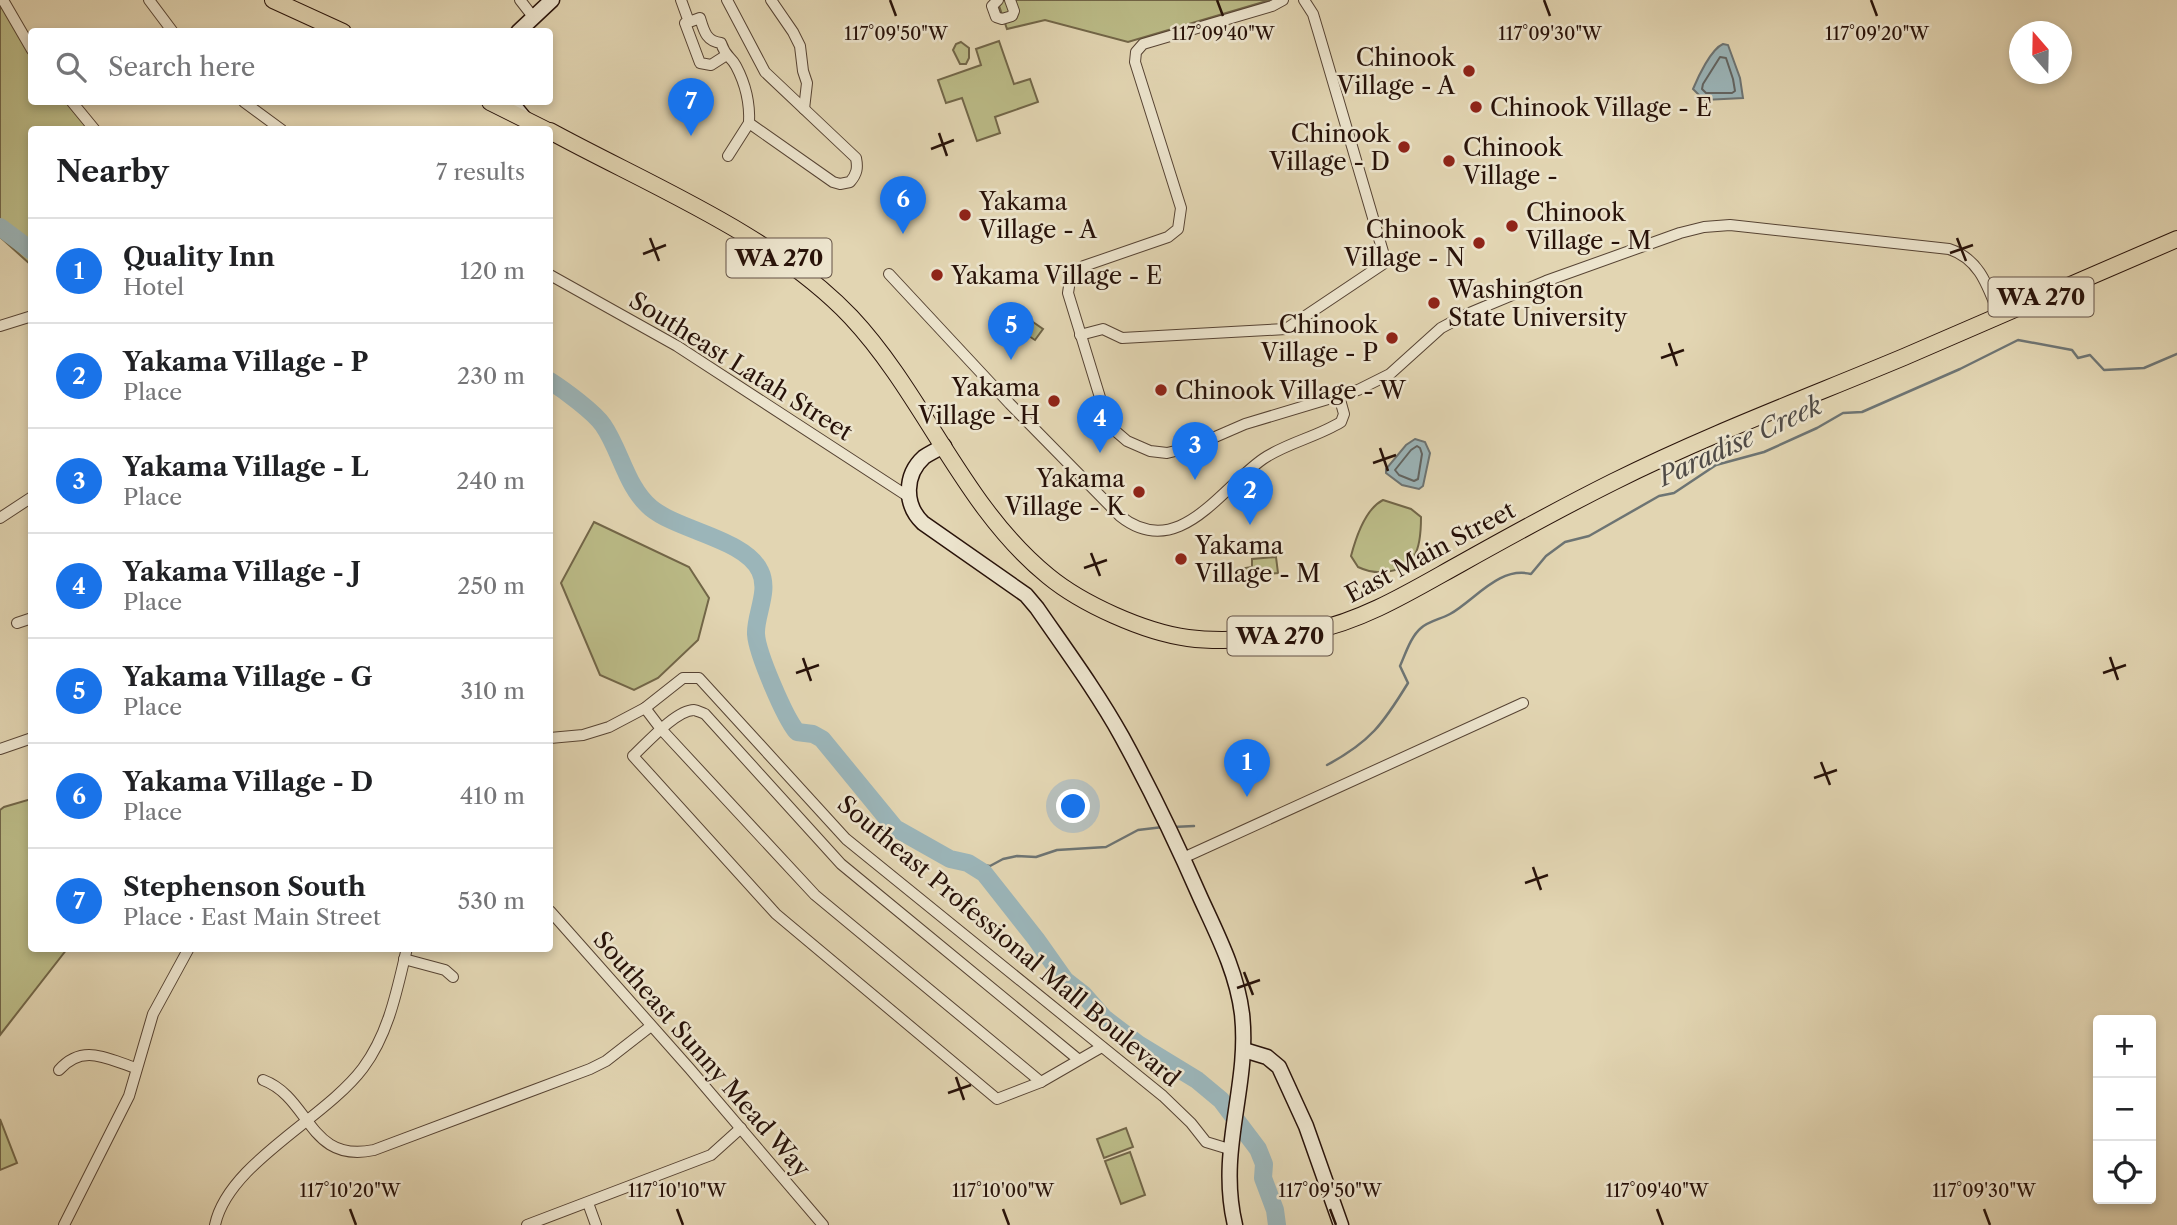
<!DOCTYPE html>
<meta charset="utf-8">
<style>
body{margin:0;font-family:"Libre Caslon Text",serif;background:#f6f6f6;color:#202124}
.controls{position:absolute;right:21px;bottom:21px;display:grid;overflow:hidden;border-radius:7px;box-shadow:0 4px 10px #0003}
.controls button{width:63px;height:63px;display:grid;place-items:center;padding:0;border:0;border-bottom:2px solid #e0e0e0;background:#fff;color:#202124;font:35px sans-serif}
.compass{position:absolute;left:2009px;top:21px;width:63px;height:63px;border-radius:50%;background:#fff;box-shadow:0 4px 10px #0003;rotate:340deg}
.you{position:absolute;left:1074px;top:807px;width:24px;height:24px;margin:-18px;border:5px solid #fff;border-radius:50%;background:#1a73e8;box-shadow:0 0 0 10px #1a73e833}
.badge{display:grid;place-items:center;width:46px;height:46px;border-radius:50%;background:#1a73e8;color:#fff;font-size:23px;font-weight:700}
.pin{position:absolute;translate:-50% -58px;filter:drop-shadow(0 2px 4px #0008)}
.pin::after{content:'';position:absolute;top:37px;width:24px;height:21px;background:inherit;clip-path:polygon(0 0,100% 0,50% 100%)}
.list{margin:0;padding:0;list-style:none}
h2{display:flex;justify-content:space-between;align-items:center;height:91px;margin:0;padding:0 28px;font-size:30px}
h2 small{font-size:23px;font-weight:400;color:#757577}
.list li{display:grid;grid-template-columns:46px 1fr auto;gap:21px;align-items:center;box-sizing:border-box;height:105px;padding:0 28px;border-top:2px solid #e0e0e0}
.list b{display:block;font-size:26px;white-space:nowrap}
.list p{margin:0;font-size:23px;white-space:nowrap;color:#757577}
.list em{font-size:23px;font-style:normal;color:#757577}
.icon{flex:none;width:38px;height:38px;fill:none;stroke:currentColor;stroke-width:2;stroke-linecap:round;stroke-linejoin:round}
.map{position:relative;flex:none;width:2177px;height:1225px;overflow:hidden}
.search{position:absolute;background:#fff;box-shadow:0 4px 10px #0003;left:28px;top:28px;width:525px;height:77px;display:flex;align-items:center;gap:18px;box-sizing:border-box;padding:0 24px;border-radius:7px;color:#757577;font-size:26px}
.panel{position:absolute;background:#fff;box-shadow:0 4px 10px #0003;left:28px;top:126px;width:525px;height:826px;border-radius:7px}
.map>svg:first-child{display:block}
.green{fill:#bbbb87;stroke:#726648;stroke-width:2}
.water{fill:#9bb5b9;stroke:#6d7473;stroke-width:2}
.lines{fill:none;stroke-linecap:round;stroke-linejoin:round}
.shore{stroke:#626461;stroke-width:2}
.stream{stroke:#6d7473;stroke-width:2.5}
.river{stroke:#9bb5b9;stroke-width:18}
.street-casing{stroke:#564333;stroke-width:12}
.secondary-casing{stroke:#281209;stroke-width:17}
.primary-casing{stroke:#281209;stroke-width:18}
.street{stroke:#ece4cd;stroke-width:10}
.secondary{stroke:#ece4cd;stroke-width:14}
.primary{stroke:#e2d5b2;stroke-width:16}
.ticks{fill:none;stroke:#281209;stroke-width:2.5}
.poi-dot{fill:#8f2418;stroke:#ece4cd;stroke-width:2.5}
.labels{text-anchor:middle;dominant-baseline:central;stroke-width:5;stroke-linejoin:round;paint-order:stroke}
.shield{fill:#ece4cd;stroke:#635144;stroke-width:2}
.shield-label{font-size:23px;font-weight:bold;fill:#281209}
.poi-label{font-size:24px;fill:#281209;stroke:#ece4cd;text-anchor:start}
.street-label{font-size:24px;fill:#281209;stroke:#ece4cd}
.water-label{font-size:26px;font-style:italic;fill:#504b47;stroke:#ece4cd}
.ticks-label{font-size:18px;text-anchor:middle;fill:#281209;stroke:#ece4cd;stroke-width:5;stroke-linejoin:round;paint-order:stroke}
</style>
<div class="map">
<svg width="2177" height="1225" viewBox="0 0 2177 1225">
<rect width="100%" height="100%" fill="#e2d5b2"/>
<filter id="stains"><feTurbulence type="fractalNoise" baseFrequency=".00286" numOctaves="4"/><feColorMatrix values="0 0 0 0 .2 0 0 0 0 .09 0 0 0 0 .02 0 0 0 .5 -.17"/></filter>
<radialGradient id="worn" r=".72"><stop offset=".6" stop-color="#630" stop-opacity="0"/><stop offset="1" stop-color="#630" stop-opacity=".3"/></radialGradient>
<!-- green -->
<g class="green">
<polygon points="0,0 31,50 32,102 72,102 95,129 32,130 31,265 0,237"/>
<polygon points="997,0 1270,0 1128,42 1045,20 1007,29"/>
<polygon points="999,41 1014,84 1030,79 1038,102 995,117 1000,133 977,141 962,98 946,103 938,80 981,65 976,49"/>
<polygon points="961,42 969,48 969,58 966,64 960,64 953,50 956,44"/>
<polygon points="1020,313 1043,329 1035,340 1012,325"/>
<path d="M1383,500L1411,509L1421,517C1421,528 1420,547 1414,556C1401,574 1377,576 1358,567L1351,556C1356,537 1365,509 1383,500Z"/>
<polygon points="594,522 689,567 709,598 698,640 658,678 634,690 600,675 561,583"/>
<polygon points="1276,557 1278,573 1246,576 1245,568 1252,567 1252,559"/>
<polygon points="31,799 32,948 67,949 0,1035 0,810 4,807"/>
<polygon points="0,1119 17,1163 0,1170"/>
<polygon points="1126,1128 1133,1147 1104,1158 1097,1139"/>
<polygon points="1130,1152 1145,1195 1121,1204 1105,1161"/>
</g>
<!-- water -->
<g class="water">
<path d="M1723,44L1728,45L1740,78L1743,98L1704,100L1693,89C1698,77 1711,49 1723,44Z"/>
<polygon points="1415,439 1425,442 1430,453 1423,486 1419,489 1402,485 1386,473 1386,469 1406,445"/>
</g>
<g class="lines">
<!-- shore -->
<g class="shore">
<polygon points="1720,57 1726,58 1733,79 1735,91 1732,93 1706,93 1702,89 1703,84"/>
<polygon points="1417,446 1420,448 1422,454 1418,479 1414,481 1399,475 1395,470 1411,450"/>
</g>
<!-- stream -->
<g class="stream">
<path d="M1327,765C1370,742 1383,724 1408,683L1400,666C1405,655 1411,636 1421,628C1429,621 1441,619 1450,614C1475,600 1499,566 1531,574L1546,556L1565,542L1589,536L1659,496L1674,493L1716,465L1764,452L1817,428L1843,413L1862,412L1960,369L2018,340L2072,350L2078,358L2090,355L2104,370L2144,368L2177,354"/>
<polyline points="1173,827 1194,826"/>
<polyline points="968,863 990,866 1003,859 1017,856 1036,857 1057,850 1106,847 1138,830 1163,827"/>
</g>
<!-- river -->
<g class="river">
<polyline points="0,227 32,251"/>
<path d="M550,381C564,390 594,412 603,425C621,451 626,487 651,508C679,531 745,539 760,571C770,591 755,615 756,634C757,653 785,718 797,732L813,734L822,739L895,828L950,859L968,863L984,873L1036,939L1065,980L1083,994L1104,1018L1138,1044L1197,1080L1221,1100L1258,1149L1264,1164L1263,1178L1275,1210L1277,1225"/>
</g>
<!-- street casing -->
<g class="street-casing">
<g id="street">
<polyline points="3,0 32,50"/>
<polyline points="149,0 173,32"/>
<polyline points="520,0 534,18"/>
<polyline points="681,0 689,22 685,23 700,63 711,65 725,56"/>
<path d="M727,0L765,72L856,158C858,168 857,174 850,182L840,184L833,182L749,123L728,156"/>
<polyline points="771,0 793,32 800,46 803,71 807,83 804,109"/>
<polyline points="998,0 992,6 996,17 1002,19 1012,16 1014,11 1010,0"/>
<path d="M1283,0L1272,6L1143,44L1136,52L1135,62L1181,208L1178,229L1168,237L1084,266L1070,280L1068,293L1106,417L1113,429L1127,441L1150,451L1167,453L1192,447L1245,424L1358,390L1390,374L1441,328L1467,314L1546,281L1680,233L1704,227L1730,225L1949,249C1980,259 1988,287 1999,315"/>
<path d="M689,22L700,18C704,31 706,41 721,43C726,58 731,56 736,66C745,83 750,104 749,123"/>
<polyline points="72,102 95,130"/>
<polyline points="244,102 282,130"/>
<path d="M889,274L1010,404L1120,516C1178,562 1220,489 1263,459C1286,443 1317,437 1341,422L1344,414L1339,396"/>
<polyline points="550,275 677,346 909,497"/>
<polyline points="0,326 32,316"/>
<polyline points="1080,335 1103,329 1122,338 1286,329 1386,262 1319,34 1313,14 1304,0"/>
<polyline points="0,518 32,497"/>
<polyline points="17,623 32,618"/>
<polyline points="645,708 661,729 815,895 1041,1082"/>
<polyline points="550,738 583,735 609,727 645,708 683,678 699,678 846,839 1163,1096 1191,1123 1206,1142 1229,1149"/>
<polyline points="0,749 32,738"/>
<polyline points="1183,858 1523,703"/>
<polyline points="550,911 690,1069 823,1225"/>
<polyline points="404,959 445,970 453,977"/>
<path d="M1079,1060L841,864L705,714C703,713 695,710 694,710C676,710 646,744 633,756L776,914L997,1099L1041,1082L1093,1052L1102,1047"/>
<path d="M59,1070C83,1043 107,1059 136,1068"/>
<path d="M263,1080C311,1098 308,1164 374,1150L590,1069L606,1061L651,1026"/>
<polyline points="588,1203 596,1225"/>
<polyline points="64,1225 129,1096 153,1014 189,948"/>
<path d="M215,1225C228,1163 325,1119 363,1068C389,1033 397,990 407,948"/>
<polyline points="527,1225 711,1155 741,1128"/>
</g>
</g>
<!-- secondary casing -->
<g class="secondary-casing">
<g id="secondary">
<polyline points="518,32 552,0"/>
<polyline points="511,102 524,118"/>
<path d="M944,446C938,449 930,453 924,457C904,475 904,505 923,523L1026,595L1037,608C1066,650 1097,692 1122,737C1151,790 1177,844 1201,899C1218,936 1237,973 1242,1014C1250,1087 1217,1149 1235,1225"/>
<polyline points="1244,1050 1267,1057 1279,1067 1306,1126 1341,1225"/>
</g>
</g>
<!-- primary casing -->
<g class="primary-casing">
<g id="primary">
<polyline points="273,0 343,32"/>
<polyline points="490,102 546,130"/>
<path d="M550,131C649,185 772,234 851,317C925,396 963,507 1048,576C1082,604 1144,632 1188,638C1225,643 1275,638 1312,631C1365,620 1413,590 1460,564C1510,536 1561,508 1613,482C1707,435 1806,398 1904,357C1995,318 2086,278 2177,239"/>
</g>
</g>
<!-- street -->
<use href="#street" class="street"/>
<!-- secondary -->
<use href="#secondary" class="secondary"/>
<!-- primary -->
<use href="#primary" class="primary"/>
</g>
<!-- ticks -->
<path class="ticks" d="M890,0L896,16M1217,0L1223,16M1544,0L1550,16M1871,0L1877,16M939,133L947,156M931,149L954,140M650,238L659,261M1957,238L1966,261M1950,253L1973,245M643,254L666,245M1669,343L1677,366M1661,358L1684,350M1380,448L1388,471M1373,463L1396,455M1091,553L1100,576M1084,568L1107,560M2110,657L2118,680M803,658L811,681M796,673L819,665M2103,673L2126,665M1821,762L1830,785M1814,778L1837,770M1533,867L1541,890M1525,883L1548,875M1244,972L1253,995M1237,988L1260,980M956,1077L964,1100M948,1093L971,1085M350,1209L356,1225M677,1209L683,1225M1003,1209L1009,1225M1330,1209L1336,1225M1657,1209L1663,1225M1984,1209L1990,1225"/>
<!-- markers -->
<g class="poi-dot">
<circle cx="1469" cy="71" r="7"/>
<circle cx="1476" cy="107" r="7"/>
<circle cx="1404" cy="147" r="7"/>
<circle cx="1449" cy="161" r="7"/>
<circle cx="965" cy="215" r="7"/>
<circle cx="1512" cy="226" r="7"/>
<circle cx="1479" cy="243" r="7"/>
<circle cx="937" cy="275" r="7"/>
<circle cx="1434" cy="303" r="7"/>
<circle cx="1392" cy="338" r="7"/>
<circle cx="1161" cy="390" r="7"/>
<circle cx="1054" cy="401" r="7"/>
<circle cx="1139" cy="492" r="7"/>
<circle cx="1181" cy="559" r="7"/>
</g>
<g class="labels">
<!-- shield labels -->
<g class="shield">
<rect x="726.5" y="238.5" width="105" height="39" rx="5"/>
<rect x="1988.5" y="277.5" width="105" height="39" rx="5"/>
<rect x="1227.5" y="616.5" width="105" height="39" rx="5"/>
</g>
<g class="shield-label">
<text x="779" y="258">WA 270</text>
<text x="2041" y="297">WA 270</text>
<text x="1280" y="636">WA 270</text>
</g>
<!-- poi labels -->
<g class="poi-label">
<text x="1455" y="57" text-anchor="end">Chinook<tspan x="1455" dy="28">Village - A</tspan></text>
<text x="1490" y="107">Chinook Village - E</text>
<text x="1390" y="133" text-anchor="end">Chinook<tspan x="1390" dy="28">Village - D</tspan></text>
<text x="1463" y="147">Chinook<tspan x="1463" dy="28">Village -</tspan></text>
<text x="979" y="201">Yakama<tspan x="979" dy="28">Village - A</tspan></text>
<text x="1526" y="212">Chinook<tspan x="1526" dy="28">Village - M</tspan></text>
<text x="1465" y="229" text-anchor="end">Chinook<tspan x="1465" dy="28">Village - N</tspan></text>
<text x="951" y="275">Yakama Village - E</text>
<text x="1448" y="289">Washington<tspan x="1448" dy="28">State University</tspan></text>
<text x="1378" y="324" text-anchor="end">Chinook<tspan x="1378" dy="28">Village - P</tspan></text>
<text x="1040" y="387" text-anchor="end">Yakama<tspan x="1040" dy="28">Village - H</tspan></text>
<text x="1175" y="390">Chinook Village - W</text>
<text x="1125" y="478" text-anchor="end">Yakama<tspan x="1125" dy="28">Village - K</tspan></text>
<text x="1195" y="545">Yakama<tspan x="1195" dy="28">Village - M</tspan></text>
</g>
<!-- street labels -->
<g class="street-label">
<text transform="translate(741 366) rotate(32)">Southeast Latah Street</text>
<text transform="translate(1430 552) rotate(-28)">East Main Street</text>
<text transform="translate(1009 941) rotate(40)">Southeast Professional Mall Boulevard</text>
<text transform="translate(702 1054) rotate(49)">Southeast Sunny Mead Way</text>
</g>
<!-- water labels -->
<g class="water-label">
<text transform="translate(1740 441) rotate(-25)">Paradise Creek</text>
</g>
</g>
<g class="ticks-label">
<text x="1877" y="40">117°09'20"W</text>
<text x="896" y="40">117°09'50"W</text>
<text x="1223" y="40">117°09'40"W</text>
<text x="1550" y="40">117°09'30"W</text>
<text x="350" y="1197">117°10'20"W</text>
<text x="677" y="1197">117°10'10"W</text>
<text x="1003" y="1197">117°10'00"W</text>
<text x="1330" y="1197">117°09'50"W</text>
<text x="1657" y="1197">117°09'40"W</text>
<text x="1984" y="1197">117°09'30"W</text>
</g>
<rect width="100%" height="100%" filter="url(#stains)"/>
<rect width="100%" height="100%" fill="url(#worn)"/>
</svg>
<div class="controls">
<button>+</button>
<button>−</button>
<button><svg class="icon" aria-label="locate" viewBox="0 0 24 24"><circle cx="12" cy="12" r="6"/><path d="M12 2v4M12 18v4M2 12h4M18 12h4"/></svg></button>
</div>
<svg class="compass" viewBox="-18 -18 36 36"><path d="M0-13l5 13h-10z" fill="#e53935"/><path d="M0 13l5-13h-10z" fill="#757577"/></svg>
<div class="you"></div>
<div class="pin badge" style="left:1247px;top:797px">1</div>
<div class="pin badge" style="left:1250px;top:525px">2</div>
<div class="pin badge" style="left:1195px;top:480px">3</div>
<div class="pin badge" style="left:1100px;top:453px">4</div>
<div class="pin badge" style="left:1011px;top:360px">5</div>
<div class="pin badge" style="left:903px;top:234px">6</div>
<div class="pin badge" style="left:691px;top:136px">7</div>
<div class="search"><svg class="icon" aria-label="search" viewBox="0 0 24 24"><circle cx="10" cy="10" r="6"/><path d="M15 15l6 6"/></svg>Search here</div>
<section class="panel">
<h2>Nearby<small>7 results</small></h2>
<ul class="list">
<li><span class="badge">1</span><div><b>Quality Inn</b><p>Hotel</p></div><em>120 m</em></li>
<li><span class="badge">2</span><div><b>Yakama Village - P</b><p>Place</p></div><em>230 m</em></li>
<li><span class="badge">3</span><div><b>Yakama Village - L</b><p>Place</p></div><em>240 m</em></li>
<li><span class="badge">4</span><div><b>Yakama Village - J</b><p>Place</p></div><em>250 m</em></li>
<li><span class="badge">5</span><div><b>Yakama Village - G</b><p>Place</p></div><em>310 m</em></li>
<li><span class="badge">6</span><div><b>Yakama Village - D</b><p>Place</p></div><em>410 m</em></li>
<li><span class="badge">7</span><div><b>Stephenson South</b><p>Place · East Main Street</p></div><em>530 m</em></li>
</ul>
</section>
</div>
